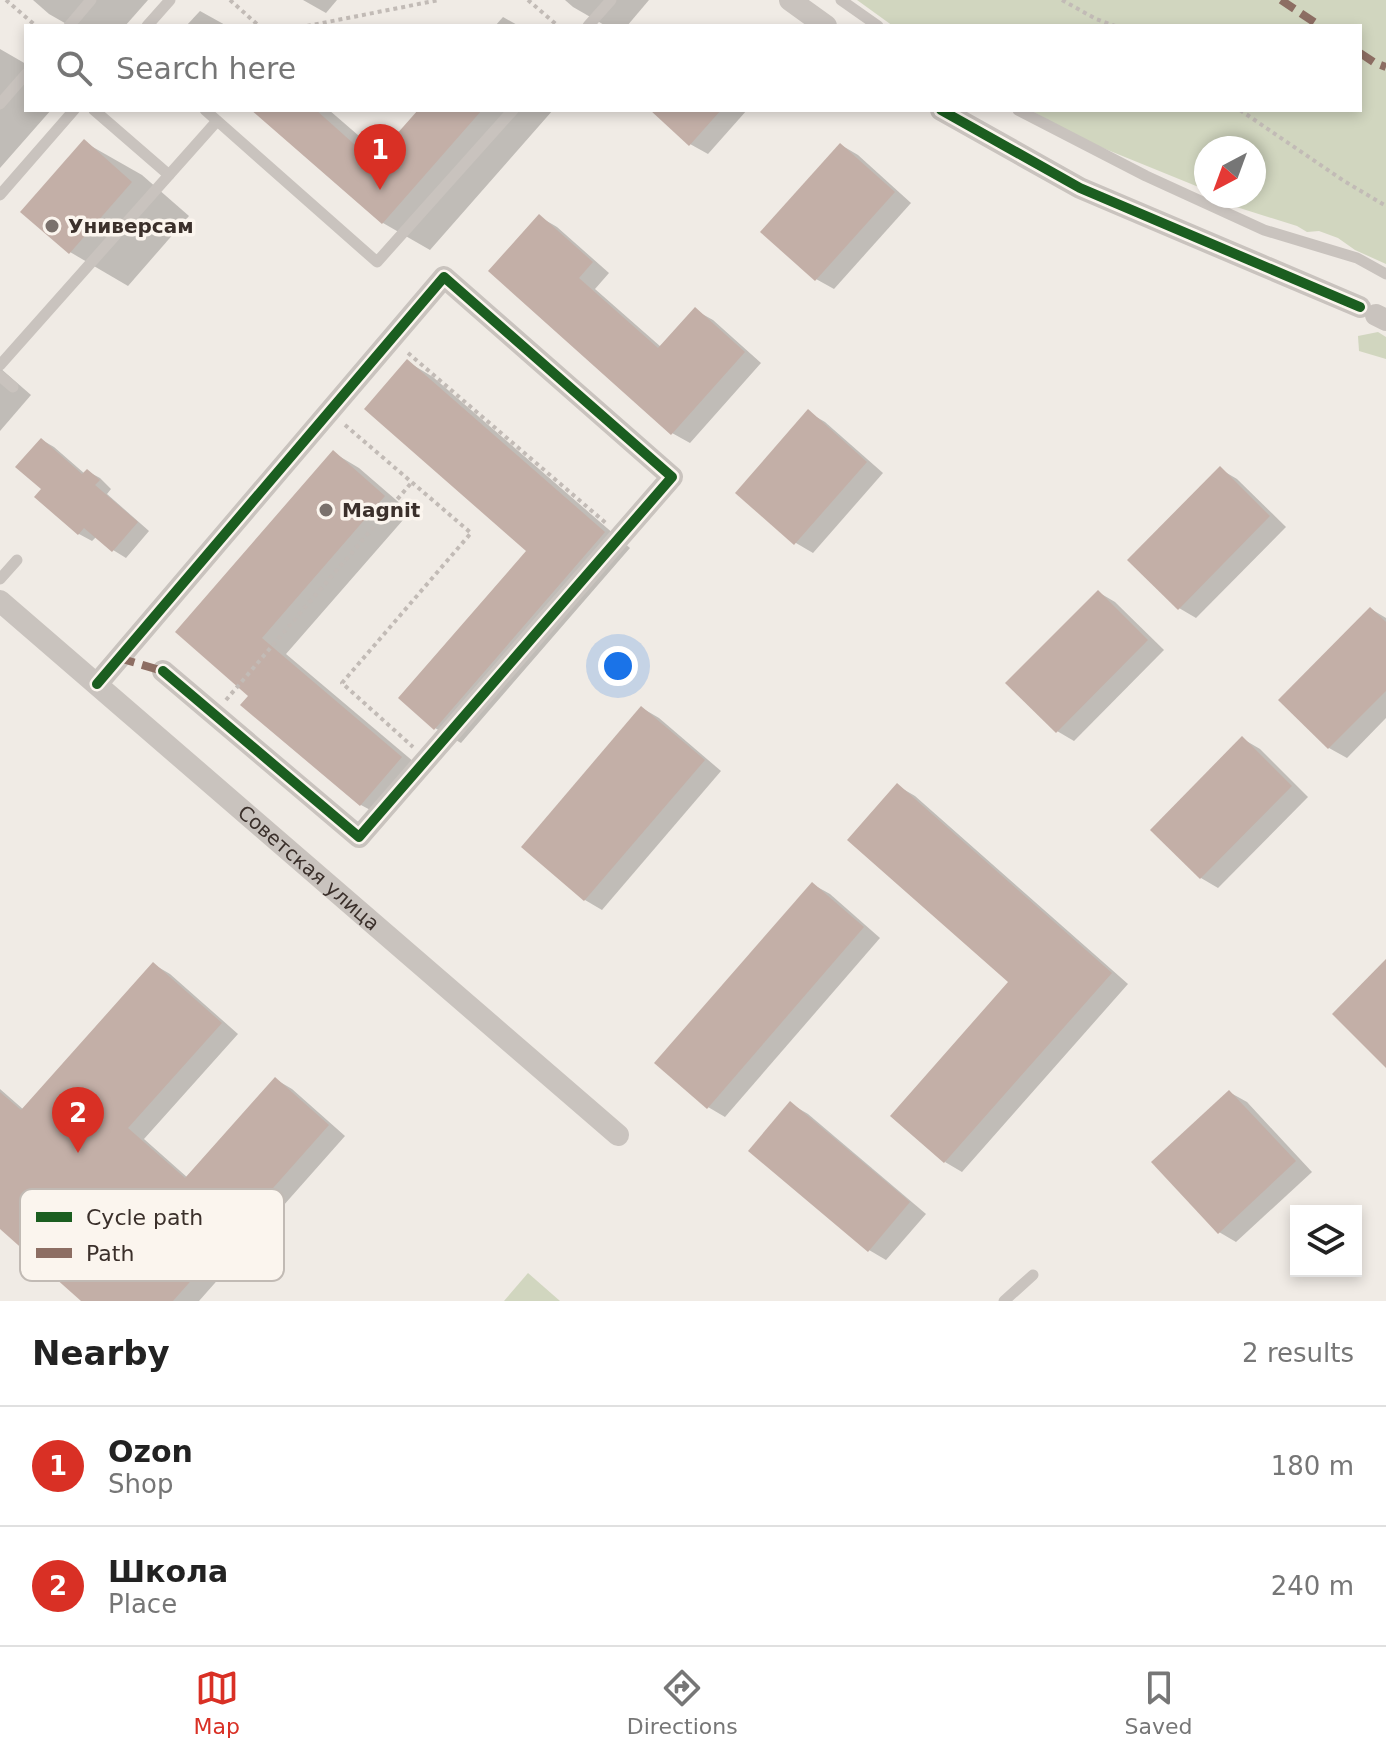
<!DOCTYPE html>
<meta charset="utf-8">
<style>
body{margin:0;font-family:"DejaVu Sans",sans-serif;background:#f2f2f2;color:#222}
.controls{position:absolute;right:24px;bottom:24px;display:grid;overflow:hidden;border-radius:0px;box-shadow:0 4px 12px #0003}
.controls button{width:72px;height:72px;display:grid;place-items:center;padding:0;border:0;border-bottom:2px solid #e0e0e0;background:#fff;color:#222;font:40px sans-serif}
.compass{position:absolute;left:1194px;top:136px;width:72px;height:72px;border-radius:50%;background:#fff;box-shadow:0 4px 12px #0003;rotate:221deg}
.you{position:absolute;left:618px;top:666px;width:28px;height:28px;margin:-20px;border:6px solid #fff;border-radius:50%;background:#1a73e8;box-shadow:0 0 0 12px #1a73e833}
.badge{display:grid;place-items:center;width:52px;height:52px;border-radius:50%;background:#d93025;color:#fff;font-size:26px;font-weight:700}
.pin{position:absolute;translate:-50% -66px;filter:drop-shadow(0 2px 4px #0008)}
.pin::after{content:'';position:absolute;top:42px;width:28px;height:24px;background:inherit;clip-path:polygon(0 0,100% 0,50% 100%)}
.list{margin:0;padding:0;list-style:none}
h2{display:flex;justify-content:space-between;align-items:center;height:104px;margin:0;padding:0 32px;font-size:34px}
h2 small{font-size:26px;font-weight:400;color:#767676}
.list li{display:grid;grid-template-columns:52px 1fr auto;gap:24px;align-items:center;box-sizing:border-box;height:120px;padding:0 32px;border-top:2px solid #e0e0e0}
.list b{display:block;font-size:30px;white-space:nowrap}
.list p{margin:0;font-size:26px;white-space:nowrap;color:#767676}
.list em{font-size:26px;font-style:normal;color:#767676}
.icon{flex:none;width:44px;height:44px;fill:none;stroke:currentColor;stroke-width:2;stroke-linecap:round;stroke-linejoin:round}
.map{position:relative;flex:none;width:1386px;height:1301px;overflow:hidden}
.search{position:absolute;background:#fff;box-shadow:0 4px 12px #0003;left:24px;right:24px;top:24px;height:88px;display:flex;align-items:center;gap:20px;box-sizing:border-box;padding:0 28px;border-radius:0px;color:#767676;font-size:30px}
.sheet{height:344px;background:#fff}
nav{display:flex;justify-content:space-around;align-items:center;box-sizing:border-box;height:112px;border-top:2px solid #e0e0e0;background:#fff;font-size:22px;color:#767676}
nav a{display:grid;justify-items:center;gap:4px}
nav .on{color:#d93025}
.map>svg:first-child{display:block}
.green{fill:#d1d6bf}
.shadow{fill:#0003}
.building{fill:#c3afa7}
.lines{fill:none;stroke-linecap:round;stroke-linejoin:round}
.path{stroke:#c2bbb6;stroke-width:4;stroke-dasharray:4 4;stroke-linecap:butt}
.lane{stroke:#c9c3be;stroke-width:11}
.street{stroke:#c9c3be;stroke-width:22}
.quiet{stroke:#8d6e63;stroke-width:8;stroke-dasharray:16 8;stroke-linecap:butt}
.cycleway-casing{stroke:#fbf5ee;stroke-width:15}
.cycleway{stroke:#1b5e20;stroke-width:10}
.poi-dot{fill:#7a716c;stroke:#fbf5ee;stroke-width:3}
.labels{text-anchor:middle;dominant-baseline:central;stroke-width:7;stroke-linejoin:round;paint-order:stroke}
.poi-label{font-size:20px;font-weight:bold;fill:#3b302b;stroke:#fbf5ee;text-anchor:start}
.street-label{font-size:20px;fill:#3b302b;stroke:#fbf5ee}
.key{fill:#fbf5ee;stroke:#c1bab4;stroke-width:2}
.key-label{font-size:22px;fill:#3b302b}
</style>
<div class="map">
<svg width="1386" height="1301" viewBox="0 0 1386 1301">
<rect width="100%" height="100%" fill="#f0ebe5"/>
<!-- green -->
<g class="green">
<polygon points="857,0 1386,0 1386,264 1355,250 1338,238 1319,231 1307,232 1297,226 1227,204 1216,196 1254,196 1254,148 1206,148 1206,190 1088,142 1030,110 1360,110 1360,26 893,26"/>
<polygon points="1378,332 1386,337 1386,359 1359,351 1358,336"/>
<polygon points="528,1273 560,1301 504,1301"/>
</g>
<!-- shadow -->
<g class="shadow">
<polygon points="33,0 148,0 125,26 70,26 49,14"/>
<polygon points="303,0 337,0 326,13"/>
<polygon points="565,0 649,0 627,26 606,26 573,7"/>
<polygon points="200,11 227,26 186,26"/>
<polygon points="503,17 519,26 495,26"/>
<polygon points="0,49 26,64 26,110 51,110 0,168"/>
<polygon points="254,110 329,110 381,155 421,110 553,110 430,250 383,223"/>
<polygon points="653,110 747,110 708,154 690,144"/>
<polygon points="84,142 142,175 189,216 128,286 70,252"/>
<polygon points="841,145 858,155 911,203 834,289 816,279"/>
<polygon points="540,217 557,227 609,273 595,289 661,347 695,310 713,320 761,363 690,443 672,433"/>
<polygon points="408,362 433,377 630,548 461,743 435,728 529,551"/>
<polygon points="0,368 31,395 0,431"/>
<polygon points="808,412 825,422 883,473 813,553 796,543 738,493"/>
<polygon points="42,440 54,447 85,474 87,471 100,478 111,489 107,494 149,531 126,558 113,550 97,536 92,541 79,534 37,497 44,489"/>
<polygon points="334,453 359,468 410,512 286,654 427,773 387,819 361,805 243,705 251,696 178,632"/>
<polygon points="1220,469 1237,479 1286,527 1196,618 1179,608"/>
<polygon points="1098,592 1115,602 1164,650 1074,741 1057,731"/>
<polygon points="1371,609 1386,618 1386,718 1347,758 1329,748 1281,699"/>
<polygon points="642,708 659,718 721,771 602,910 585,900 523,847"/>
<polygon points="1243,739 1260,749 1308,797 1218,888 1201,878 1153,830"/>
<polygon points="898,786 915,796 1128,984 962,1172 945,1162 1010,982"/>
<polygon points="812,884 830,894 880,938 725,1117 708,1107"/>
<polygon points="153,964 170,974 238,1034 144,1139 188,1178 275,1079 292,1089 345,1136 199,1301 85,1301 0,1226 0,1089 24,1110"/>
<polygon points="1229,1092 1247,1102 1312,1172 1236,1242 1219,1232"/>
<polygon points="791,1104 808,1114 926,1214 886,1260 869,1250"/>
</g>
<!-- building -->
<g class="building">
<polygon points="251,110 316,110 373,161 418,110 482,110 382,224"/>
<polygon points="650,110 721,110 689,146"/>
<polygon points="84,139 132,182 69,254 20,212"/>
<polygon points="840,143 895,192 815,281 760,232"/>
<polygon points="539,214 593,262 579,278 658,348 695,307 745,352 671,435 488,271"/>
<polygon points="407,359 605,532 434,730 398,698 526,551 364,409"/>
<polygon points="808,409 867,462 794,545 735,493"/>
<polygon points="41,438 82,474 87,469 100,480 95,485 138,522 112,552 84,528 78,535 34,497 41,489 15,467"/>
<polygon points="333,450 385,496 262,638 402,757 360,806 240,705 248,696 175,632"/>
<polygon points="1220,466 1270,516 1178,610 1127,560"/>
<polygon points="1098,590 1148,640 1056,733 1005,683"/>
<polygon points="1370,607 1386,622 1386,691 1328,749 1278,700"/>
<polygon points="641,706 705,760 584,901 521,847"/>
<polygon points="1242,736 1292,786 1200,879 1150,830"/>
<polygon points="897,783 1112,973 944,1163 890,1116 1008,982 847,840"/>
<polygon points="812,882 864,927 707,1109 654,1063"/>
<polygon points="1386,959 1386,1068 1332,1014"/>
<polygon points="153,962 222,1023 128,1128 185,1178 275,1077 329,1125 173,1301 81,1301 0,1229 0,1092 21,1110"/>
<polygon points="1229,1090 1296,1161 1218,1234 1151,1162"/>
<polygon points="790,1101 910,1202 868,1252 748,1151"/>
</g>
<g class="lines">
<!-- path -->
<g class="path">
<polyline points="6,0 36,26"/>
<polyline points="230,0 259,26"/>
<polyline points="528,0 558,26"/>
<polyline points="1062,0 1096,19 1115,26"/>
<polyline points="307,26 439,0"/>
<polyline points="1240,110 1344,181 1386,206"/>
<polyline points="408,353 607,524"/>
<polyline points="345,425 471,533 342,683 413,747"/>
<polyline points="226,700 412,482"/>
</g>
<!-- lane -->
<g class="lane">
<polyline points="841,0 878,26"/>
<polyline points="69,26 91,0"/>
<polyline points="147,26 170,0"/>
<polyline points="588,26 611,0"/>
<polyline points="0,104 26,74"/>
<polyline points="94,110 169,175"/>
<polyline points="205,110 377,262 513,110"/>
<polyline points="1018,110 1146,176 1264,230 1357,258 1386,274"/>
<polyline points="0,195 74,110"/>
<polyline points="0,365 217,121"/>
<polyline points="0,376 13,387"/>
<polyline points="0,579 17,560"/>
<polyline points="1004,1301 1033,1275"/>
</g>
<!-- street -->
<g class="street">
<polyline points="790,0 826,26"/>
<polyline points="941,110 1080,188 1360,307"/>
<polyline points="1376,315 1386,320"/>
<path id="s1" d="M0,601L618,1135"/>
<polyline points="97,684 444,277 672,477 359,837 163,671"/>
</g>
<!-- quiet -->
<g class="quiet">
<polyline points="1281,0 1320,26"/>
<polyline points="1360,53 1375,63 1386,67"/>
<polyline points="119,658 163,671"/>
</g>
<!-- cycleway casing -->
<g class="cycleway-casing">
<g id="cycleway">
<polyline points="941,110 1080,188 1360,307"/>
<polyline points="97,684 444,277 672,477 359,837 163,671"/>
</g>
</g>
<!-- cycleway -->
<use href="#cycleway" class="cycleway"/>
</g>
<!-- markers -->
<g class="poi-dot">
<circle cx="52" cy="226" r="8"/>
<circle cx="326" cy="510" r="8"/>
</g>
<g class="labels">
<!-- poi labels -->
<g class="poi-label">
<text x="68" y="226">Универсам</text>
<text x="342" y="510">Magnit</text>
</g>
<!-- street labels -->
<g class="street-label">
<text stroke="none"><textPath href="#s1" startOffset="408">Советская улица</textPath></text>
</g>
</g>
<!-- legend -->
<rect x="20" y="1189" width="264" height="92" rx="12" class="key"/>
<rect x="36" y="1212" width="36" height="10" fill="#1b5e20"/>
<rect x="36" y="1248" width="36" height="10" fill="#8d6e63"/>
<g class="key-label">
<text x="86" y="1225">Cycle path</text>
<text x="86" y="1261">Path</text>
</g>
</svg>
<div class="controls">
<button><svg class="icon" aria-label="layers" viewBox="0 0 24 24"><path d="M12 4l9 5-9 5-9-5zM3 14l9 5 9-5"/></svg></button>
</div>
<svg class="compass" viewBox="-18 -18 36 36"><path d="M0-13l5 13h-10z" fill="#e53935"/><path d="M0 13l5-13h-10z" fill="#767676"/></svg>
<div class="you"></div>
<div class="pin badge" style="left:380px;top:190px">1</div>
<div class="pin badge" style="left:78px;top:1153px">2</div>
<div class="search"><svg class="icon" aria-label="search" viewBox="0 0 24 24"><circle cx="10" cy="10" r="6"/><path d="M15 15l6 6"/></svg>Search here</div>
</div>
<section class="sheet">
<h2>Nearby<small>2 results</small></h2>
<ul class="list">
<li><span class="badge">1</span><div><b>Ozon</b><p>Shop</p></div><em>180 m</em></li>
<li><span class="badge">2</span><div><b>Школа</b><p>Place</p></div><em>240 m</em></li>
</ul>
</section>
<nav>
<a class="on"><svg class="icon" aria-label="map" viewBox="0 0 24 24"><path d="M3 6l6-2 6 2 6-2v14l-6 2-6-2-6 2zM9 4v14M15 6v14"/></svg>Map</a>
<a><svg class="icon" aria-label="directions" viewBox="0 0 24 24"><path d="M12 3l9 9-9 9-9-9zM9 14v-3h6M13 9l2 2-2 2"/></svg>Directions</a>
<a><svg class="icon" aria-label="saved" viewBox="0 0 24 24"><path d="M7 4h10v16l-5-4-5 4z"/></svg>Saved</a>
</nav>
